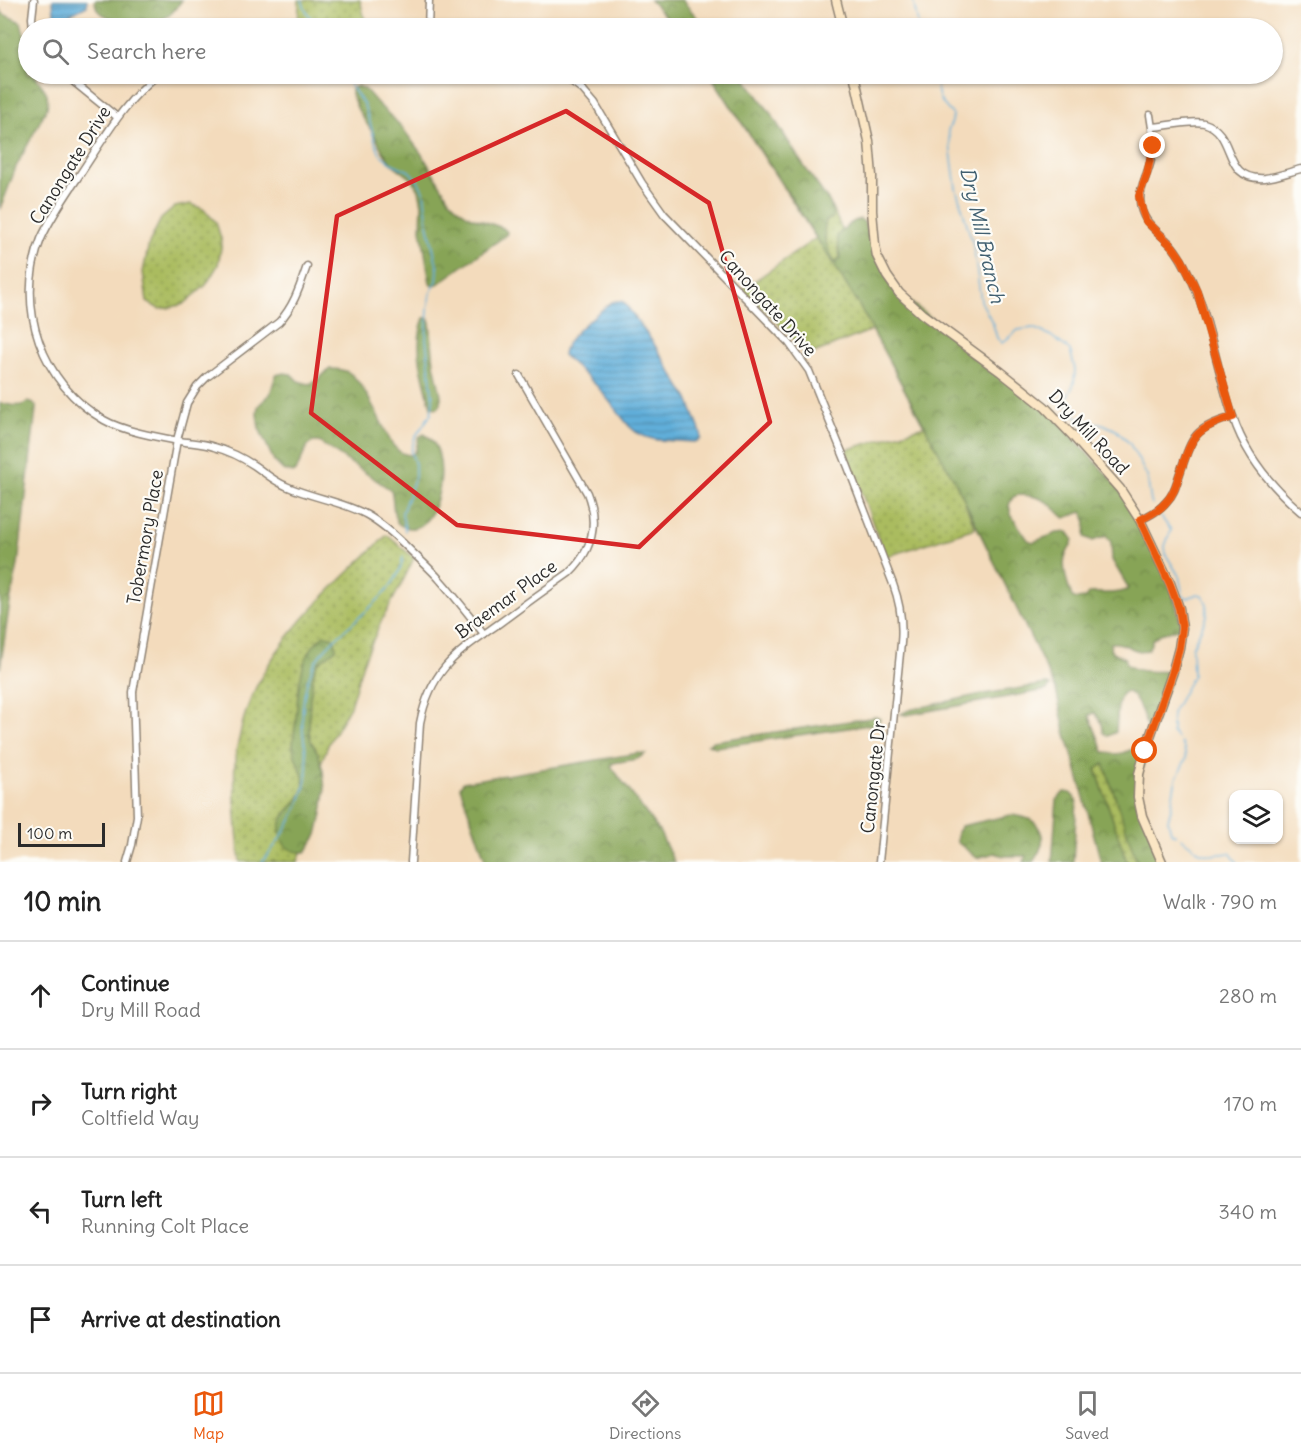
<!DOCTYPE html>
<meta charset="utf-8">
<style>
body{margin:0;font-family:Delius,sans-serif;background:#f6f6f6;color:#222}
.controls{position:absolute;right:18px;bottom:18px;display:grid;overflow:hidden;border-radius:12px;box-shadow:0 2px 4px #0004}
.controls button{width:54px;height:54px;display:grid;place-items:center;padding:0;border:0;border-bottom:2px solid #e0e0e0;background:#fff;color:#222;font:30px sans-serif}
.scale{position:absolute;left:18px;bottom:15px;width:87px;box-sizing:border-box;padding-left:6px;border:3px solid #2b2b2b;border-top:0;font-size:16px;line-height:21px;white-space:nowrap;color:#2b2b2b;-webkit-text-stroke:4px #fdfcf7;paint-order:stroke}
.stop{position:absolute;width:18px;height:18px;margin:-14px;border:4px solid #ea580c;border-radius:50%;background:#fff}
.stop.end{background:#ea580c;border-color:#fff;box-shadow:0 2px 6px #0008}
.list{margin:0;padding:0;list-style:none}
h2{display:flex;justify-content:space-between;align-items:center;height:78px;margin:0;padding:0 24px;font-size:26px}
h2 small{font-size:20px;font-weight:400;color:#767676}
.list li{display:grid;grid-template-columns:39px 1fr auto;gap:18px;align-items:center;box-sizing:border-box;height:108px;padding:0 24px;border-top:2px solid #e0e0e0}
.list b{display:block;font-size:22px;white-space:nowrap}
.list p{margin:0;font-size:20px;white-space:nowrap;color:#767676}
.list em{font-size:20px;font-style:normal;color:#767676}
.icon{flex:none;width:33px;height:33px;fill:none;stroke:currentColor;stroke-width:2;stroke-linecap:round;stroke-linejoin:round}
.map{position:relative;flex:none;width:1301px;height:862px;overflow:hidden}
.search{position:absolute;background:#fff;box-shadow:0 2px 4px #0004;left:18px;right:18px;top:18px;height:66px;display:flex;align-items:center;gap:15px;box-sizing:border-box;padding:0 21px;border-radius:33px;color:#767676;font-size:22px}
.sheet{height:510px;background:#fff}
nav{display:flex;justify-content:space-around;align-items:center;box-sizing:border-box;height:84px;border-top:2px solid #e0e0e0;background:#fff;font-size:16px;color:#767676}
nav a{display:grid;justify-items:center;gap:3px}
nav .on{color:#ea580c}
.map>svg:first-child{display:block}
.grass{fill:url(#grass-dots);stroke:#6a7445;stroke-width:1.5}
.forest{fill:url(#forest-crowns);stroke:#596840;stroke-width:1.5;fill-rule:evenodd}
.water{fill:url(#water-rules);stroke:#466d82;stroke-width:1.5}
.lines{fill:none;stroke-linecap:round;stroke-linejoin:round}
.stream{stroke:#61afda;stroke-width:1.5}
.street-casing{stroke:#8f8374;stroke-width:9}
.secondary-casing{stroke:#8f8374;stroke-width:11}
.street{stroke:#fff;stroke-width:6}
.secondary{stroke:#fbe6c4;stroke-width:8}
.route{stroke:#ea580c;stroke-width:8}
.marked{fill:none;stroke:#d62828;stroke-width:4.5;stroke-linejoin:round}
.labels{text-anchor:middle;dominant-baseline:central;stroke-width:4.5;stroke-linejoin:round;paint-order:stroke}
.street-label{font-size:18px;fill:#2b2b2b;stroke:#fdfcf7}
.water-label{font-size:20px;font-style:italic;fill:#416071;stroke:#fdfcf7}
</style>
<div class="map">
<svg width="1301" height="862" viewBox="0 0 1301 862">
<defs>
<pattern id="grass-dots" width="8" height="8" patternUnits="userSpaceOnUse" patternTransform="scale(1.5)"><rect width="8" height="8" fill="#aabc5f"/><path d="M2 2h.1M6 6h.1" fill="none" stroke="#8b994f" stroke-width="1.8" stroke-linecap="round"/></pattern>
<pattern id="forest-crowns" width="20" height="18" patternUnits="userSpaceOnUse" patternTransform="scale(1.5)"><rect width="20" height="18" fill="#87a456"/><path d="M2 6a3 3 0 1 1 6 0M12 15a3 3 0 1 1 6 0" fill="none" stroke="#6f8647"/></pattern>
<pattern id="water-rules" width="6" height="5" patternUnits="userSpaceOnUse" patternTransform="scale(1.5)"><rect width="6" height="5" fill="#61afda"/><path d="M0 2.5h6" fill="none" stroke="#508fb1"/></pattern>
</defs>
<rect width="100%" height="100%" fill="#fdfcf7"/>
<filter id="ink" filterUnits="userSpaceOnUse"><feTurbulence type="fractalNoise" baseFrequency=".0167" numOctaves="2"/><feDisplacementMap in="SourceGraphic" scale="12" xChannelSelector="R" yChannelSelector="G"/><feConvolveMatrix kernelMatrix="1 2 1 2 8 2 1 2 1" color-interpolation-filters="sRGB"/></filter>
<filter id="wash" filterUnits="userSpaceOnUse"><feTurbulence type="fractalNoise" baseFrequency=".008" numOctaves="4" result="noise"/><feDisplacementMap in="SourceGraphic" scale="24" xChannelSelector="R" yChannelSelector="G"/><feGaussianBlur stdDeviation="1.35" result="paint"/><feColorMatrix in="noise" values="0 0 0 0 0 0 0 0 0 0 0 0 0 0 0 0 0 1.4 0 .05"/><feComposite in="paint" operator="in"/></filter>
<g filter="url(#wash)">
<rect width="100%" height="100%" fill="#f3dbbc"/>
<!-- grass -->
<g class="grass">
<polygon points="299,0 360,0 367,28 298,28"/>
<polygon points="710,74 742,74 771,114 801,162 830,203 861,272 1021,550 1104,752 1139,862 1122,862 1084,751 1053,682 965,503 975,528 885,557 846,450 924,426 872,330 806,356 790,335 743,289 816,238"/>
<polygon points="191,204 203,209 216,222 222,242 218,265 206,285 184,304 168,308 159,309 147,302 143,272 149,243 161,219 175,207"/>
<path d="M387,535L414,558L402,583L381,622L363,663L350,706L329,743L317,773L303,847L298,862H240C237,829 233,795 235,761C235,754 237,746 239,739C254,653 328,593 387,535Z"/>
</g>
<!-- forest -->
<g class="forest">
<path d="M95,0H182C175,10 169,18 157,21C142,26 108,22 97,9C96,7 95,3 95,0Z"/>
<polygon points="650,0 682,0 706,28 676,28"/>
<path d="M0,8L3,14L21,22L28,49V74H34C42,88 50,89 47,108L16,167L0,210Z"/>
<path d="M710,74H742L771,114L801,162L830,203L833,217L826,221C821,235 828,250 835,263L840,258L837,236C843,229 851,221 860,219L864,222L877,256L899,293L1045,407L1120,489L1170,583L1182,628L1160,634L1152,640L1151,644L1148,650C1132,654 1126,641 1111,643L1110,649L1114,653L1125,658L1126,664C1142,675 1155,670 1173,672L1149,739C1147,725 1140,700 1128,692L1122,693L1118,704L1116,732L1108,736L1103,732L1102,723L1095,713L1089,715L1104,752C1121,756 1121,753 1136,748L1145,751L1138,795L1162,862H1137L1104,764L1096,769L1127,862H1101L1077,771L1065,731L1056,690L960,491L857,302L787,191ZM1018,495C1030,495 1045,498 1054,508C1058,511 1060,515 1065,518L1082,512L1086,519L1085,537L1093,541L1106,536L1111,542L1112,560L1128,587L1127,590C1115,595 1102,592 1089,593L1085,598L1077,599L1072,597C1068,585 1062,569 1065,557C1067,551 1072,546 1073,539L1068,532L1057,533L1033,542L1028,540L1011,515L1009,505L1013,497Z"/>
<polygon points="358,86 366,90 377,103 401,126 423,156 449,199 459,209 471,217 503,228 507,232 506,235 435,286 431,285 430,283 421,229 422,204 419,190 412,179 391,163 382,150 376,138 358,110 351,94 351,89"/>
<path d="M424,318H428L430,322L434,364L441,395V404L438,408L431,407C424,378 412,347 424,318Z"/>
<path d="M329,369C336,369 345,369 351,374C366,387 382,425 392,444C398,451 402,455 412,455L416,450L419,437L424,434C455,448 439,534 409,528C405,528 399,525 397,522C392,515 394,499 391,490L319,442H313L308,445L297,469L293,473L283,470L274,461L259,428L257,414L258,406L270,394L276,375L284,373L291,374L298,381L309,384L318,380Z"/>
<path d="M28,402L32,403L36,406V409L18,565L10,602L0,669V403C10,405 19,408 28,402Z"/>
<path d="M324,635L331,636L335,640L336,649L318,663L314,671L310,699L309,731L311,741L318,753L323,771L325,791L322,814L317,835L306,852C292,853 282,847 280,833C277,813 301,805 304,786C305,771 294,761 293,747C293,738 295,728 296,719C298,691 299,654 324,635Z"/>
<polygon points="1047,684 1050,686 1047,690 906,715 901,714 909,710 977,695"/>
<polygon points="876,717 880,719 876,724 716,747 708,744 714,741"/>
<polygon points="639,753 645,754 637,759 613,763 611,766 659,831 674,862 486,862 460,787 463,782"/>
<polygon points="1064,792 1071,793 1077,801 1073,862 1052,862 1057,800"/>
<path d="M1011,815C1016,816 1021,816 1026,818C1037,821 1044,833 1042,844C1041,850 1036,857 1033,862H1024L1026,856H1004L995,853L977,858L957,842V832L961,826Z"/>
</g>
<!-- water -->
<g class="water">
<path d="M53,0H87V6C78,10 68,17 58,17L54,14Z"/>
<path d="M617,301H622L626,305L654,344L688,399L701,433V439L695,442L657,440L646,437L636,432L629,426L598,387L563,355C564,337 598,313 612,302Z"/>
</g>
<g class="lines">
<!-- stream -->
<g class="stream">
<path d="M302,0C305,11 309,18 318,26"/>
<polyline points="913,0 919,28"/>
<polyline points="344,74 349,83 364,105 370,123 375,142 380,154 391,163 409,171 418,181 424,193 428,224 438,270 437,281 430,294 428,309 426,339 433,400 431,414 415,437 411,452 415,464 415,477 402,513 405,531"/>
<path d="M937,74C936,95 938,100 953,115L952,122L948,130L956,188L973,244L981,301L993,324L997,338L1002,343L1018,330L1033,328L1051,336L1070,350L1075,369L1074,384L1065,401L1071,413L1082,420L1103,424L1116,430L1130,444L1147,476L1151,502L1152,504"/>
<polyline points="1161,517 1171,530 1165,546 1166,555 1179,576 1183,596 1188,598 1197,594 1202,595 1207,604 1207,616 1192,648 1193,675 1172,713 1172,732 1177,738"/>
<polyline points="1176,835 1171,832 1168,820 1171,808 1174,789 1176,779 1186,759 1184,748 1181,743"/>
<polyline points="1181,838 1200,852 1212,855 1230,853 1237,862"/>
<path d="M262,862C283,837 306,802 307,768C308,756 304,744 303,732C301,711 304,688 312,669C317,656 328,646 337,637C356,619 386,597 398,574C401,569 402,563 403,557"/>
</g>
</g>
</g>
<g filter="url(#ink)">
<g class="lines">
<!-- street casing -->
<g class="street-casing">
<g id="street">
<polyline points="33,28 32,18 34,0"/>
<polyline points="428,28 429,0"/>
<polyline points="64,74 117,117"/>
<path d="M159,74C128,98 109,130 88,162C72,187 53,212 41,239C14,306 42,385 104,420C123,431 157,437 179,441C191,443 203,443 214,447C229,451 243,458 255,466C265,473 274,481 286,486C312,498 342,501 367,515C383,524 396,536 409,549C420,560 432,570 441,581C456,598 470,616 484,634"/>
<path d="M562,74L583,90L595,104L642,183L664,214L789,343L809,371L848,467L893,584C900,603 903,622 901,643L879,862"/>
<path d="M1150,115C1153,130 1154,145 1151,160C1147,178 1137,190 1141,208C1145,225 1162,234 1172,246C1179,254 1184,264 1189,274C1211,319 1216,370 1233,417C1245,454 1272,487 1301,512"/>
<path d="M1153,127C1165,126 1193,120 1204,123C1238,133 1220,181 1265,178C1276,177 1289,172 1301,169"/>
<path d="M1140,520C1150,515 1160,510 1167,501C1174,494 1176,485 1179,476C1192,438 1192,428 1233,417"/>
<path d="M127,862L132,845L137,816L133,692L177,440L187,403L197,387L207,377L279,322C294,306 300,286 307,266"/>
<path d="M411,862L420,723C431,667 459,652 501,622C524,605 546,589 569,573C593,550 599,524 587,493L519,375"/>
</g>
</g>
<!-- secondary casing -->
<g class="secondary-casing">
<g id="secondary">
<polyline points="836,0 843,28"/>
<polyline points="854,74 869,141 872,176 872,211 875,245 877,256 887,276 899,293 922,314 1001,372 1045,407 1073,436 1120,489 1140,520 1170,583 1179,608 1182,628 1179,648 1172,674 1146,748 1139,774 1138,797 1142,816 1162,862"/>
</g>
</g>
<!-- street -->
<use href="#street" class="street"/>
<!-- secondary -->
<use href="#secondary" class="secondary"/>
</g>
</g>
<g class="lines" filter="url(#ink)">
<!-- route -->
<path class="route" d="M1145,751L1172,674L1179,648L1182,628L1179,608L1170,584L1140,520C1150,515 1160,510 1167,501C1174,494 1176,485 1179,476C1192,438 1192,429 1233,417L1197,291L1182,260L1173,247L1146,221L1142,210L1139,196L1147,174L1153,146"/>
</g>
<!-- marked area -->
<path class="marked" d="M566,111L709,203L770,422L639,547L457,525L311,413L337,216Z"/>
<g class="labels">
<!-- street labels -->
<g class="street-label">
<text transform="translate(70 165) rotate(-58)">Canongate Drive</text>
<text transform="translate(768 303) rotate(48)">Canongate Drive</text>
<text transform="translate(1089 432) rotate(47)">Dry Mill Road</text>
<text transform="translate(145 537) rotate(-80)">Tobermory Place</text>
<text transform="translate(506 599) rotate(-36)">Braemar Place</text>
<text transform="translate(873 777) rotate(-84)">Canongate Dr</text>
</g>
<!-- water labels -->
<g class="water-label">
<text transform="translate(983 235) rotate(77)">Dry Mill Branch</text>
</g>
</g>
</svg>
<div class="controls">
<button><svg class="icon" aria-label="layers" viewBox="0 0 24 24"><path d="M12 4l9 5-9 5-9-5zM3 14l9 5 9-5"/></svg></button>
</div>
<div class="scale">100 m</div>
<div class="stop" style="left:1145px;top:751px"></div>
<div class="stop end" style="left:1153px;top:146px"></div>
<div class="search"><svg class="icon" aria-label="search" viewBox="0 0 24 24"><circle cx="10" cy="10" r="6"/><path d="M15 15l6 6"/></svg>Search here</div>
</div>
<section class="sheet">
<h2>10 min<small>Walk · 790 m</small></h2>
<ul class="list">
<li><svg class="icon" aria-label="ahead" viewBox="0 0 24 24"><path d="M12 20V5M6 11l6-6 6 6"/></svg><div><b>Continue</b><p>Dry Mill Road</p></div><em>280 m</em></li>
<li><svg class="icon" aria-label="right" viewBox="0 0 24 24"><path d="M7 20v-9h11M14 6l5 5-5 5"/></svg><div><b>Turn right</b><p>Coltfield Way</p></div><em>170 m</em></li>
<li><svg class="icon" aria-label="left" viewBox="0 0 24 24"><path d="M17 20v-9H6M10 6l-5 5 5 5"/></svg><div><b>Turn left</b><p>Running Colt Place</p></div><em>340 m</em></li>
<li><svg class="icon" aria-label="arrive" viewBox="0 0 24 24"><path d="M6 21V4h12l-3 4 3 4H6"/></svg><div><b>Arrive at destination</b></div></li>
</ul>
</section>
<nav>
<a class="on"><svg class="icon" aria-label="map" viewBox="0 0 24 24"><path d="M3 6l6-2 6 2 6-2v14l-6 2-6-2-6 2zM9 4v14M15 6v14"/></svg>Map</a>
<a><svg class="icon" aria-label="directions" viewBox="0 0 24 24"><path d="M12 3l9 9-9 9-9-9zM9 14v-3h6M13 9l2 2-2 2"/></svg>Directions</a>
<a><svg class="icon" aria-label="saved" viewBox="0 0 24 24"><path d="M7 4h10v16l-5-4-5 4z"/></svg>Saved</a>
</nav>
